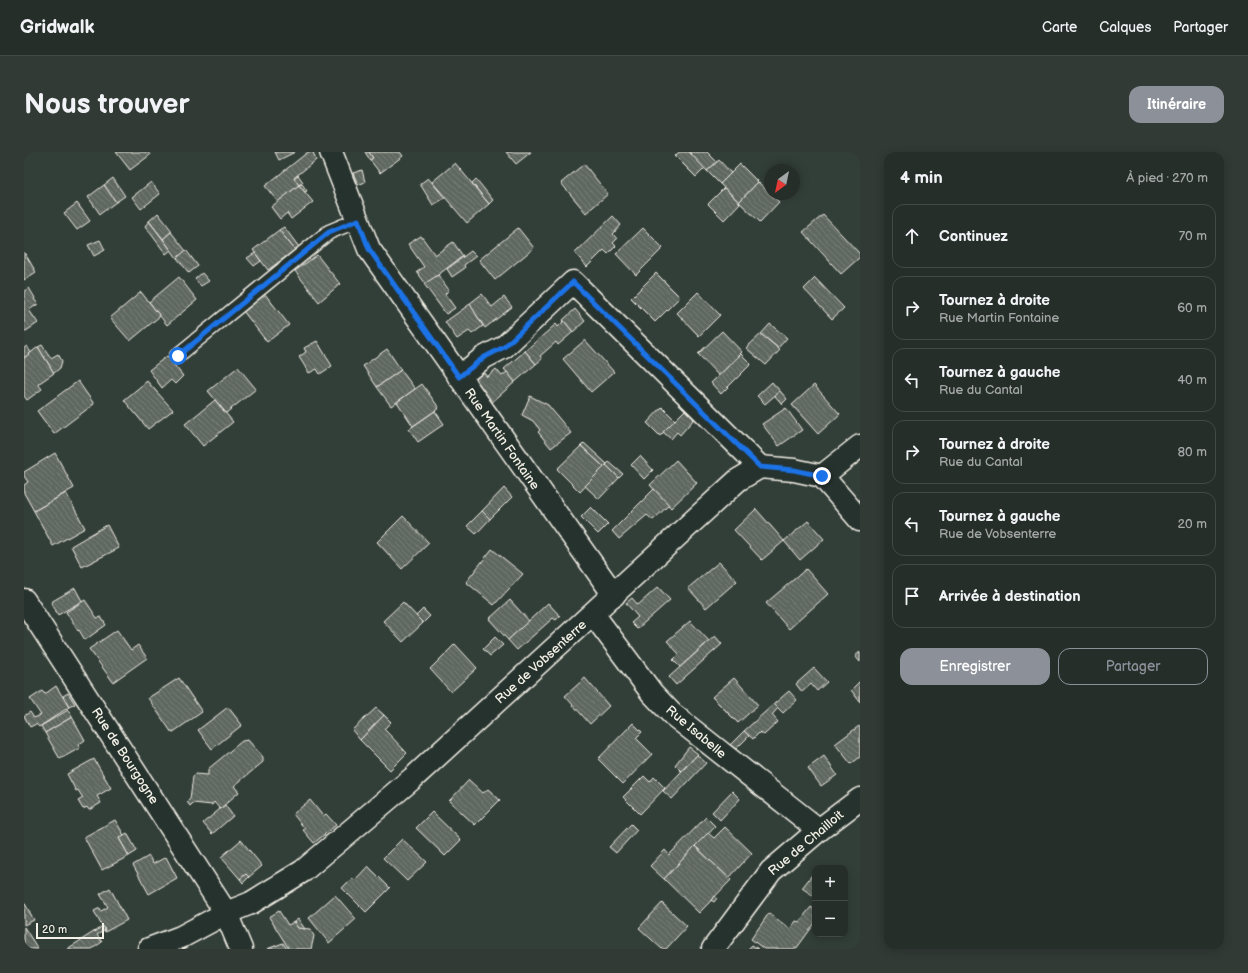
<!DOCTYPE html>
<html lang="fr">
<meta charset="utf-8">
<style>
body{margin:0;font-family:"Balsamiq Sans",sans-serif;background:#323a36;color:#f1f3f6}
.controls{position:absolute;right:12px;bottom:12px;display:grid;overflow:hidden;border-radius:8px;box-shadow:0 2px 10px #0003}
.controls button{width:36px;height:36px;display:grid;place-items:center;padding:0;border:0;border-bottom:1px solid #424a47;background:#262e2a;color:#f1f3f6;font:20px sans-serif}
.compass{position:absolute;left:740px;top:12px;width:36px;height:36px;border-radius:50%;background:#262e2a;box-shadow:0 2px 10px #0003;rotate:213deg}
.scale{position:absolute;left:12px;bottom:10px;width:68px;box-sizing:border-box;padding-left:4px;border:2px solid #f4f1e8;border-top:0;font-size:11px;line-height:14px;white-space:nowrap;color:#f4f1e8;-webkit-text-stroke:3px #26332d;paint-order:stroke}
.stop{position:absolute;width:12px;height:12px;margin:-9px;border:3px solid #1a73e8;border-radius:50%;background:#fff}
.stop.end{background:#1a73e8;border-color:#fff;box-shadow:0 1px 4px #0008}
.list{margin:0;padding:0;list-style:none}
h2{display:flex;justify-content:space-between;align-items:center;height:52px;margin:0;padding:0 16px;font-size:17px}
h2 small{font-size:13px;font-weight:400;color:#a4a8a8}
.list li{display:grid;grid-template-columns:26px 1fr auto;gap:12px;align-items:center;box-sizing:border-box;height:64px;margin:0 8px 8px;padding:0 8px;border:1px solid #424a47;border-radius:12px}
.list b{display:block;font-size:15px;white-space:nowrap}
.list p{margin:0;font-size:13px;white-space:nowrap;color:#a4a8a8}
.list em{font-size:13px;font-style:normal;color:#a4a8a8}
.actions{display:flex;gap:8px;padding:12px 16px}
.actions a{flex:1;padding:9px 0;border:1px solid #8c9099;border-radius:12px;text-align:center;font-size:14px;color:#8c9099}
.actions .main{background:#8c9099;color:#fff}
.icon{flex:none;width:22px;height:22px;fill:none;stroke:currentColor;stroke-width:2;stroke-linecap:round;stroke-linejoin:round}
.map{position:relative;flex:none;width:836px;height:797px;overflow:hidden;border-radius:12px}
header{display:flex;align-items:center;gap:24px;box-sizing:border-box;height:56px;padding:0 20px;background:#262e2a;border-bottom:1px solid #424a47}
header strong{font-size:19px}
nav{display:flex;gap:22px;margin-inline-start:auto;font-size:14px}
.intro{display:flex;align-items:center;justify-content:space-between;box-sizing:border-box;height:96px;padding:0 24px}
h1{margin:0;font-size:28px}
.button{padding:10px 18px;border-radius:12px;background:#8c9099;color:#fff;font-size:14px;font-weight:700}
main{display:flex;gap:24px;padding:0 24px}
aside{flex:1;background:#262e2a;border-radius:12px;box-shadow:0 2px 10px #0003}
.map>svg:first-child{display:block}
.building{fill:url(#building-back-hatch);stroke:#f4f1e8}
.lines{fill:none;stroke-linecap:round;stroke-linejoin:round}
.service-casing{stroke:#f4f1e8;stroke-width:17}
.minor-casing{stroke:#f4f1e8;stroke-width:25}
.service{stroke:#26332d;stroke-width:14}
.minor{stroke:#26332d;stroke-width:22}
.route{stroke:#1a73e8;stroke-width:5}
.labels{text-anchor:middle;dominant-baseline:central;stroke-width:3;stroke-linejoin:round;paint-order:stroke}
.street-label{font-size:13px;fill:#f4f1e8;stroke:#26332d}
</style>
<header>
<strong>Gridwalk</strong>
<nav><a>Carte</a><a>Calques</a><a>Partager</a></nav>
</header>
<div class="intro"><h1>Nous trouver</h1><a class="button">Itinéraire</a></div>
<main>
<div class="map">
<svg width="836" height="797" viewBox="0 0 836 797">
<defs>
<pattern id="building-back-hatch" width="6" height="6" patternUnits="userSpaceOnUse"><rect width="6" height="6" fill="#5f6861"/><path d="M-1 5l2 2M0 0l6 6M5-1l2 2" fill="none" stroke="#777e78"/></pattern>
</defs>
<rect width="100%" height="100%" fill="#323e38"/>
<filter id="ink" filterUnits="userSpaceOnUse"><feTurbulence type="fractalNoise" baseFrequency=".025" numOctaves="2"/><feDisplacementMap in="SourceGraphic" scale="8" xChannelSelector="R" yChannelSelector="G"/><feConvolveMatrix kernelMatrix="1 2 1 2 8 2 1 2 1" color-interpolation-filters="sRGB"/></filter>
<g filter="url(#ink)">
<!-- building -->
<g class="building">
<polygon points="92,0 124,0 126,3 106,18"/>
<polygon points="251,0 271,0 255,8"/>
<polygon points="284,0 289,0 292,8 270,26 275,33 254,50 241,34"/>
<polygon points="341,0 345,0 349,6 346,8"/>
<polygon points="345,0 376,0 379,4 356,21 346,8 349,6"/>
<polygon points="482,0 507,0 492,12"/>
<polygon points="655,0 665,0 681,16 672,25 651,4"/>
<polygon points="665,0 683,0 693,10 683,19"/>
<polygon points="695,8 707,21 696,32 683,19"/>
<polygon points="431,11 465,52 443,71 408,30"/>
<polygon points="560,12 584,42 562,61 537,31"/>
<polygon points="716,12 734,30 715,50 696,32"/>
<polygon points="338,18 341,30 334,33 329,21"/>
<polygon points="274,23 279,30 275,33 270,26"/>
<polygon points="89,26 101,44 92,50 80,33"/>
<polygon points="404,26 421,46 409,53 396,32"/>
<polygon points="452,27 469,48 465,52 448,31"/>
<polygon points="127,30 136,42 117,57 108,45"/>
<polygon points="734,30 755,50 736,70 715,50"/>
<polygon points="278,32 283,39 281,40 275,33"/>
<polygon points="80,33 92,50 76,62 64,45"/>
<polygon points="275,33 289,50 267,67 263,61 256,67 247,55"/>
<polygon points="700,36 716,51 700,68 684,52"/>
<polygon points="53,51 66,69 53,78 40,61"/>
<polygon points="134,61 148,79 139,87 125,69"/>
<polygon points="799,63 836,102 836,105 817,122 779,80"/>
<polygon points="589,64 597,73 589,82 593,87 589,91 592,94 584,102 580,98 563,115 551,101"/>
<polygon points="125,69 147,98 142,102 121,74"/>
<polygon points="260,75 275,95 271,98 255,78"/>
<polygon points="494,76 510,96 471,128 455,108"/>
<polygon points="619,76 639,96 612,123 592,102"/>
<polygon points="255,78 271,98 244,118 229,98"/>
<polygon points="147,80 162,99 153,106 139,87"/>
<polygon points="397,84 411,103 429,90 439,104 402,132 393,120 400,115 384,92"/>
<polygon points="76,88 81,98 70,104 64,93"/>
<polygon points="162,98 174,114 165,121 153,106"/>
<polygon points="447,99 452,104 440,113 441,116 428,125 423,117"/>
<polygon points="0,100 12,120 0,128"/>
<polygon points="231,101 237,109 230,114 223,106"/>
<polygon points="293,103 316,132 295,150 271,119"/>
<polygon points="178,121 185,129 177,134 171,127"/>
<polygon points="632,121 656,145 631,170 607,146"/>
<polygon points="414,123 425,138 421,142 431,156 422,162 400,132"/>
<polygon points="155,125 173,148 143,173 125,150"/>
<polygon points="791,126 820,156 808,167 780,137"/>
<polygon points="5,136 11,146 10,147 14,152 5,158 14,171 2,179 0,178 0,140"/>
<polygon points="117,140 136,164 106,189 86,166"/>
<polygon points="674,140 696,163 675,184 653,161"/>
<polygon points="241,142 265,173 243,190 219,159"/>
<polygon points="458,142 468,155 480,145 488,155 461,176 445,152"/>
<polygon points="446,152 459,174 448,182 445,179 433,187 421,170"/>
<polygon points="551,157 561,169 549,180 539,168"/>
<polygon points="540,169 549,180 534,193 532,190 516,204 518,207 512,212 501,199 532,172 534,175"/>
<polygon points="746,172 763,186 754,196 737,182"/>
<polygon points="698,179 718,200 695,224 674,202"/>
<polygon points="737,182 756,198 742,213 722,196"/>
<polygon points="561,188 590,220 567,240 539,207"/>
<polygon points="293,189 308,214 296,222 293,217 285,221 275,205 282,200 280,196"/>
<polygon points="18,193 27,206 34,202 38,209 36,216 30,221 14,195"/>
<polygon points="3,194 7,201 0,206 0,196"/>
<polygon points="14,195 30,221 14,232 18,237 3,248 0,244 0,206"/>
<polygon points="363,197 377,218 353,235 339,214"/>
<polygon points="501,199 512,212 491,230 480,217"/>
<polygon points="717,202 727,212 697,242 687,231"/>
<polygon points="143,204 159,224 151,232 147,228 138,236 125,218"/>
<polygon points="214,215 232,237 202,261 184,239"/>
<polygon points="472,217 478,224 483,220 491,230 467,251 447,227 458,218 463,225"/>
<polygon points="377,218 391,237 367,254 353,235"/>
<polygon points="54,229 70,252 30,282 13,259"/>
<polygon points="123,229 149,258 124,277 100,248"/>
<polygon points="748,230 756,239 741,252 733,244"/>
<polygon points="398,232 415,256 389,274 373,250"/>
<polygon points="790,233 816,262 794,282 768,253"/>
<polygon points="756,239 763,247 758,252 751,244"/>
<polygon points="506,244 524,253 547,281 527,296 514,280 516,278 509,269 498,263"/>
<polygon points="191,248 209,270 179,294 161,272"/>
<polygon points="638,255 651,268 636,284 623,271"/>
<polygon points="762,256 778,278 755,294 738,272"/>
<polygon points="661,258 670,267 656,283 653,280 647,287 639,280"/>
<polygon points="411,259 420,272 394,290 385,277"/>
<polygon points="560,291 583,312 580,315 557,294"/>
<polygon points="557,294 580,315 556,340 533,317"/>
<polygon points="31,301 50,336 10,359 0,341 0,333 4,330 0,324 0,320"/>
<polygon points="616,304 629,318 620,327 607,313"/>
<polygon points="652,308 673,331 647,356 626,333"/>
<polygon points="585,310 599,322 595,326 582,313"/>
<polygon points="582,313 595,326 575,347 561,334"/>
<polygon points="480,336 488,345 466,367 458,359"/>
<polygon points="630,337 645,353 629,368 623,363 595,387 588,379"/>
<polygon points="42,341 61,376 29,394 10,359"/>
<polygon points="567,355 584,372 574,382 557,365"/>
<polygon points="732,357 760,389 738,408 710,378"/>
<polygon points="458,359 466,367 452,382 443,374"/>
<polygon points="379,364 405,391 378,417 353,390"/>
<polygon points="784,369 800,387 776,408 760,389"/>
<polygon points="83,373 95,396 58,415 47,394"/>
<polygon points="468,397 499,422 470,453 442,430"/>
<polygon points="695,410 713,429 682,456 664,436"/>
<polygon points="782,417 804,442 765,477 742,451"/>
<polygon points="634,435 646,448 613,477 607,471 614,465 602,451 608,446 614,453"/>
<polygon points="51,436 58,449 34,463 27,450"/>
<polygon points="61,448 73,466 77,465 82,473 61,488 55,478 54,479 42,460"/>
<polygon points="486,448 505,469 484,488 465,467"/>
<polygon points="379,450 399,471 379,490 359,469"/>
<polygon points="524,451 536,464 532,468 529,466 493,498 484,488"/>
<polygon points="399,457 406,464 399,471 392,464"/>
<polygon points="666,469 685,489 656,515 649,508 655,502 643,489"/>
<polygon points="93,478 107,498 114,493 123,506 89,530 65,497"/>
<polygon points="691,484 698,492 652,533 645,525"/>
<polygon points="471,485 479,493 466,504 459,497"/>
<polygon points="431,492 453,516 427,540 406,517"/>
<polygon points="836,500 836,510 831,504"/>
<polygon points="790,516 803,530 793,539 787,532 778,540 772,532"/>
<polygon points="155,526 178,560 148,581 124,546"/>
<polygon points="561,526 585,554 566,572 541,544"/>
<polygon points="710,526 734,553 714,571 688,545"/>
<polygon points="836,529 836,550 827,538"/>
<polygon points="32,534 45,555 15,575 12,572 6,575 0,564 6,560 10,566 17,563 6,547 18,539 21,542"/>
<polygon points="765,539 773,548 759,561 750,552"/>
<polygon points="44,541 51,552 45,555 39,544"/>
<polygon points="750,552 754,556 748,563 754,570 740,583 736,580 729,587 720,579"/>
<polygon points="204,555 218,573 188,597 174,578"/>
<polygon points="352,556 360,563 336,588 328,578"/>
<polygon points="44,558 48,565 21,581 17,574"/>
<polygon points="360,563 367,570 360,577 383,601 366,618 336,588"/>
<polygon points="48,565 61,588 54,593 56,596 36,607 21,581"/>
<polygon points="609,571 618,580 612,586 628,602 599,632 574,607"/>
<polygon points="835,574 836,576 836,605 827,612 811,592"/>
<polygon points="720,579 725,584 712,597 706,593"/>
<polygon points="224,588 239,605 239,610 210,634 215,640 196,657 190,650 188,653 169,651 166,654 163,650 166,647 169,624 171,622 184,623 184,617 218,589"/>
<polygon points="665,595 674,602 657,619 651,613"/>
<polygon points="673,603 682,611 648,647 639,639"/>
<polygon points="800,604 813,623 797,634 784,616"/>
<polygon points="70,607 87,636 73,644 77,651 65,658 63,655 59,657 54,649 59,646 54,638 52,639 43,622"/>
<polygon points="620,624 626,630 630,625 641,636 616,662 599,645"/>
<polygon points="445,628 459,641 464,637 476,648 451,673 425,649"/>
<polygon points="708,639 716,647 696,668 688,660"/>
<polygon points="286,648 299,664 302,662 312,673 290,691 279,678 281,677 269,662"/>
<polygon points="201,653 209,664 188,682 179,671"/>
<polygon points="408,660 437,688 421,704 392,676"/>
<polygon points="682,665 691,674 640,727 626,714 641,698 645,703"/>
<polygon points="91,668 100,683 95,686 105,704 78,718 60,685"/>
<polygon points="607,672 613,678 592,701 585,695"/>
<polygon points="701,675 728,701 705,726 671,694 684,681 690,686"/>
<polygon points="103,681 113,699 105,704 95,686"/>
<polygon points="378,687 403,710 383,729 359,706"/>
<polygon points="217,688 238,714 225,725 222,722 216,727 197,705"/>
<polygon points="671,694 707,728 675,761 640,727"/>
<polygon points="125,704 129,712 142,705 153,726 125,742 109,713"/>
<polygon points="344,714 366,736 342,760 318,736 328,726 331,728"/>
<polygon points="791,719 791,745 778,736"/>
<polygon points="222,722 225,725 219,731 216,727"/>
<polygon points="86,736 103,768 81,780 70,759 76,756 77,759 84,755 76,742"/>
<polygon points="311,743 332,767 305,791 285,766"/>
<polygon points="691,744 693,746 690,750 687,748"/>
<polygon points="0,750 10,768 0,773"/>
<polygon points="638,751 663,774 642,797 638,797 615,776"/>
<polygon points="787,755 791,758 791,771 772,797 740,797 727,787 745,761 766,777 772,769 775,770"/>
<polygon points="255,759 264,773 270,770 274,776 286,777 290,784 287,797 265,797 245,765"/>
<polygon points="274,767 281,777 274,776 270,770"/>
<polygon points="79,774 81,778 73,783 78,790 68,797 43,797"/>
<polygon points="0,775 14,797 0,797"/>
<polygon points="259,791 263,797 243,797"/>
<polygon points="728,793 734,797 724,797"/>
</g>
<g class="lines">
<!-- service casing -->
<g class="service-casing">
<polyline id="service" points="153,204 305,80 334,68"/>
</g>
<!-- minor casing -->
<g class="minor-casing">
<g id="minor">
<polyline points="307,0 345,97 590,443"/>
<polyline points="435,225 459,206 480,195 549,130 736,315"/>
<polyline points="798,324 836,368"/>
<polyline points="0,448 202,761 217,797"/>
<polyline points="569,462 628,541 648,562 795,678"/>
<polyline points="125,797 157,785 202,761 227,751 279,719 389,626 714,328 736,315 770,318 798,324 836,294"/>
<polyline points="689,797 747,719 795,678 836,647"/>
</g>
</g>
<!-- service -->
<use href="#service" class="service"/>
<!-- minor -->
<use href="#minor" class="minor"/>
</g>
</g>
<g class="lines" filter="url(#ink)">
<!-- route -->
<polyline class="route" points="154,204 305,80 334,68 345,97 435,225 459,206 480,195 549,130 736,315 770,318 798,324"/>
</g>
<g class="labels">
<!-- street labels -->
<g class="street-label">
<text transform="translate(478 287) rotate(55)">Rue Martin Fontaine</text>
<text transform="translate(517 510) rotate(-42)">Rue de Vobsenterre</text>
<text transform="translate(672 580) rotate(40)">Rue Isabelle</text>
<text transform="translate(101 604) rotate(57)">Rue de Bourgogne</text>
<text transform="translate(782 691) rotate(-40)">Rue de Chailloit</text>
</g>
</g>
</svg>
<div class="controls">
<button>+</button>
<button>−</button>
</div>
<svg class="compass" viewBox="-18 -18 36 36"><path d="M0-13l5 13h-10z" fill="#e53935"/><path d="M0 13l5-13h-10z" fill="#a4a8a8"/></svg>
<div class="scale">20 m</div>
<div class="stop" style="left:154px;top:204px"></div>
<div class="stop end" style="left:798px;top:324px"></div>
</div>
<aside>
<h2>4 min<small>À pied · 270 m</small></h2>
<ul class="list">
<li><svg class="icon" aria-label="ahead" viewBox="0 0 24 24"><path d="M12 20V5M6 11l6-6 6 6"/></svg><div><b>Continuez</b></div><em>70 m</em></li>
<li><svg class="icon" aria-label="right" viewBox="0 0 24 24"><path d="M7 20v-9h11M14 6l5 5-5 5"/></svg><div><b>Tournez à droite</b><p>Rue Martin Fontaine</p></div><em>60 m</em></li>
<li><svg class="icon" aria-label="left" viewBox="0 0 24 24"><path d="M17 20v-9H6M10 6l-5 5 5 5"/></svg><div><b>Tournez à gauche</b><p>Rue du Cantal</p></div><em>40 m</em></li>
<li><svg class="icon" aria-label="right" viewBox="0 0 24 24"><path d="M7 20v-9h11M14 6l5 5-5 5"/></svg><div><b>Tournez à droite</b><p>Rue du Cantal</p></div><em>80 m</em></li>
<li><svg class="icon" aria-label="left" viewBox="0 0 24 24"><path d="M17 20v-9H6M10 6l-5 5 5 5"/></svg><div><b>Tournez à gauche</b><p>Rue de Vobsenterre</p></div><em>20 m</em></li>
<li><svg class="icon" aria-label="arrive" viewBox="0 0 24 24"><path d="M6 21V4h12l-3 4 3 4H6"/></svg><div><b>Arrivée à destination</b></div></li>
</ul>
<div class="actions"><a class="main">Enregistrer</a><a>Partager</a></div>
</aside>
</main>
